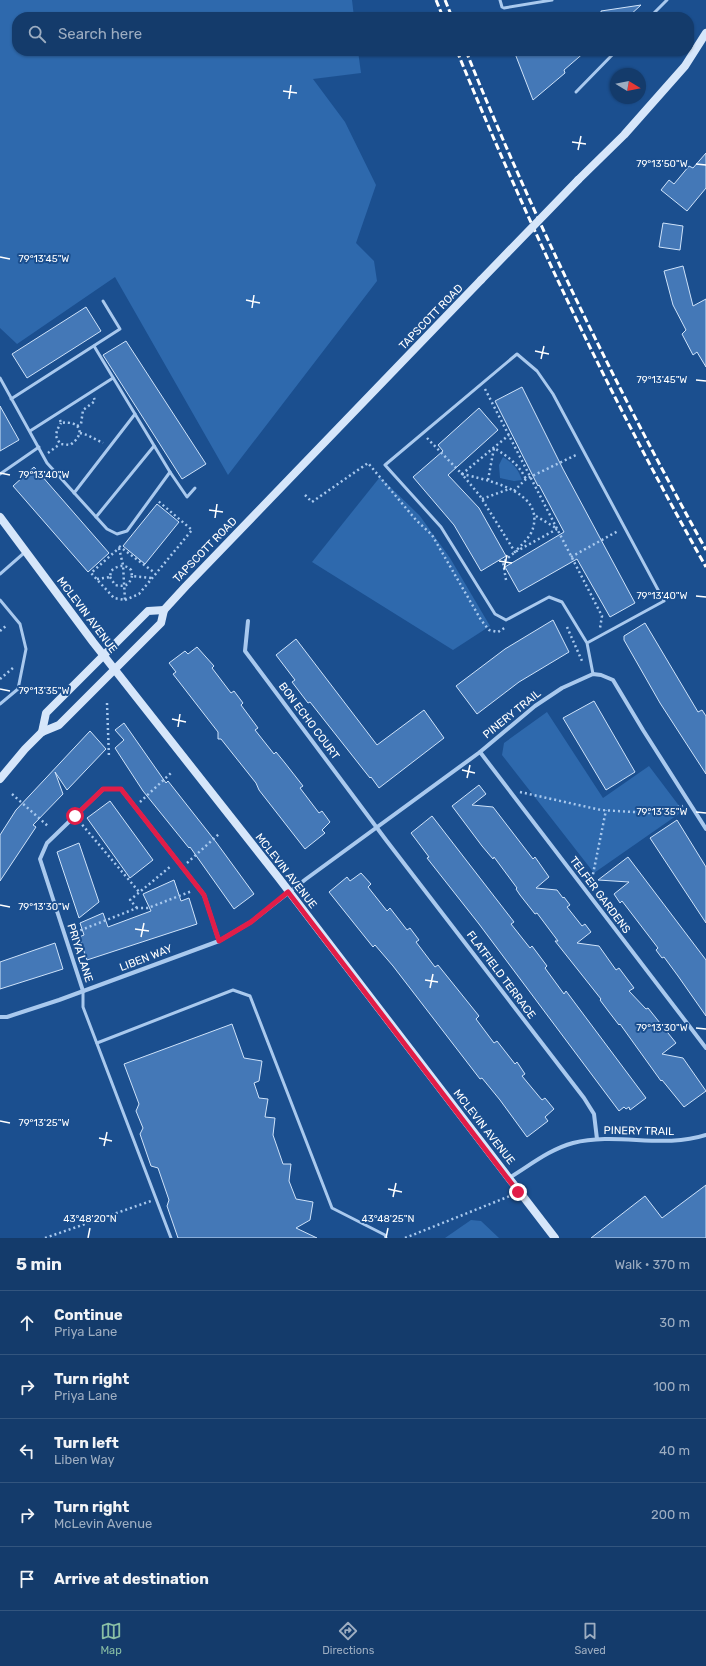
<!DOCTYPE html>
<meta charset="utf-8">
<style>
body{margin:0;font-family:Rubik,sans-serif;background:#214673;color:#f1f3f6}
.compass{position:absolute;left:610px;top:68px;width:36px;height:36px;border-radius:50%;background:#143b6b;box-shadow:0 1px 3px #0004;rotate:100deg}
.stop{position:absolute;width:12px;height:12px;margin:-9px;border:3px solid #e11d48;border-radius:50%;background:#fff}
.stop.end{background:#e11d48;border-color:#fff;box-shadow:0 1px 4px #0008}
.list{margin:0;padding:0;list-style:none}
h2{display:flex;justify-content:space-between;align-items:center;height:52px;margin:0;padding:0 16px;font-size:17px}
h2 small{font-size:13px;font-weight:400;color:#9dadc1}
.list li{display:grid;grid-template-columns:26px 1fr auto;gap:12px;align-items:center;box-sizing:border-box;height:64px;padding:0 16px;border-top:1px solid #33557e}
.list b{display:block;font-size:15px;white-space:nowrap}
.list p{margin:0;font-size:13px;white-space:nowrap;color:#9dadc1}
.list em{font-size:13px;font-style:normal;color:#9dadc1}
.icon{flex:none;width:22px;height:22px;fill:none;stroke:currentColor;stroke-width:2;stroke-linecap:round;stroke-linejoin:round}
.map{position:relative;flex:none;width:706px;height:1238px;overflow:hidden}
.search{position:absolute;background:#143b6b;box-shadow:0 1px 3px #0004;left:12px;right:12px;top:12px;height:44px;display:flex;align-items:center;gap:10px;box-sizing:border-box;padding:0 14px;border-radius:16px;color:#9dadc1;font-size:15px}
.sheet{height:372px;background:#143b6b}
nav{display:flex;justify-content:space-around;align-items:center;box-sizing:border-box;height:56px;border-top:1px solid #33557e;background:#143b6b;font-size:11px;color:#9dadc1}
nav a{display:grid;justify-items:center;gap:2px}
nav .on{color:#8abfa5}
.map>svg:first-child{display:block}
.green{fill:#2e69ad}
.building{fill:#4478b7;stroke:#cfe3fa}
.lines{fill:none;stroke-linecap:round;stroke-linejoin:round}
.path{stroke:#a9c9ee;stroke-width:2.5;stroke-dasharray:2 3;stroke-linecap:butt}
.lane{stroke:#a9c9ee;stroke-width:3}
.street{stroke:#a9c9ee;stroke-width:4}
.secondary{stroke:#d6e6fa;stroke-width:8}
.rail{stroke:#fff;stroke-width:3;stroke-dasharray:7 3;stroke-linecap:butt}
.secondary-bridge{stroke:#d6e6fa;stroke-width:8}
.route{stroke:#e11d48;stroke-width:5}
.ticks{fill:none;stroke:#fff;stroke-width:1.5}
.labels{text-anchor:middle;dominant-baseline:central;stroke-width:4;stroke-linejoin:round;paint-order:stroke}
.street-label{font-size:11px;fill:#fff;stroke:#1b4f8f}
.ticks-label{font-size:10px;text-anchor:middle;fill:#fff;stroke:#1b4f8f;stroke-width:4;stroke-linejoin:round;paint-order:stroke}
</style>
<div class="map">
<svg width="706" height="1238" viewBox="0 0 706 1238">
<rect width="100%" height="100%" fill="#1b4f8f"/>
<!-- green -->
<g class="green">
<polygon points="0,0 352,0 354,17 17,17 17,51 358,51 361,73 313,79 345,122 376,185 356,243 374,261 377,281 228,475 115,277 17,344 0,328"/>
<path d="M503,457C513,463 518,469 522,480L514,481L500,478L499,465Z"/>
<polygon points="380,477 420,516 450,558 490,626 453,650 312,562"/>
<polygon points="547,712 603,798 649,766 683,811 594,873 502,755 504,743"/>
<polygon points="471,1220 481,1221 499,1238 445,1238"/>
</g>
<!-- building -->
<g class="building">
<polygon points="641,5 628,17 601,17 601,11"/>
<polygon points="514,51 586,51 564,70 565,73 533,100"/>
<polygon points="706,153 706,188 687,211 661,190 669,180 674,184 689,166 693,168"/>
<polygon points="663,223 683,226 680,250 659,247"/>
<polygon points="683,266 693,306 706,299 706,367 697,352 693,355 682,334 686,330 673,305 664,271"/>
<polygon points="86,307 101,331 27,378 12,354"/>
<polygon points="126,341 206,464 182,479 103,355"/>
<polygon points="522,387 563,469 635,603 610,617 577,559 519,592 505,567 564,532 539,485 538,486 495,401"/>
<polygon points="0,406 19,440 0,451"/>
<polygon points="479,408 498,430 448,475 479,508 506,556 481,571 454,525 413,477 443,451 438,445"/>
<polygon points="34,467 109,553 88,572 13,486"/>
<polygon points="157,504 179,522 145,564 123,546"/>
<polygon points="553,620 569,652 519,682 477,714 456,686 505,649"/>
<polygon points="645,623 698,712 702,710 706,716 706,774 660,703 624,640 624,636"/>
<polygon points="296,639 377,745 424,710 444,738 379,788 371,777 370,778 310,702 308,703 292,682 295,680 276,655"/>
<polygon points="197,647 214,666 212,668 231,693 234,691 243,703 241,705 258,728 255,730 274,754 276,752 285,763 303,786 300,788 319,813 322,811 330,822 322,830 325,833 305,849 259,790 256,783 221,739 218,739 218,732 173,674 176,672 169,663 185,651 188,654"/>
<polygon points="594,701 635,772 606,790 563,718"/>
<polygon points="124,723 166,783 168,781 216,842 254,894 234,909 190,847 189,848 143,791 115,748 124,740 115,730"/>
<polygon points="90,731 106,749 67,790 55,772 63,794 33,825 36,827 0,881 0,835 16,810"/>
<polygon points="479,785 486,794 472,805 493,807 533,859 535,857 549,877 536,888 557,890 563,898 564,897 570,905 567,907 582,926 585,924 591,932 577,943 599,946 616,970 619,968 634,988 629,991 646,1009 648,1008 676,1043 662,1054 683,1058 706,1091 684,1107 662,1080 661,1081 620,1024 619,1025 609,1012 600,1000 601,999 555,941 558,941 537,913 535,914 520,895 516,889 517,888 494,857 493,859 482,846 452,806"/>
<polygon points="110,801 153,860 130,878 87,818"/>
<polygon points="432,816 514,922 511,924 530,948 532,946 547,966 545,968 564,994 566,991 646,1098 630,1110 629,1107 626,1109 624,1107 619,1111 479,924 427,858 429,857 411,833"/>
<polygon points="677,820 706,867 706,923 650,838"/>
<polygon points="79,843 99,902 79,918 57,852"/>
<polygon points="628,857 706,960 706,1016 678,976 664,957 662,958 656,950 658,948 622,901 620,903 614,894 629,882 598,880"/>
<polygon points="361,873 371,884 368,887 387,911 390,908 407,930 410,928 419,940 416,942 435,967 438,965 479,1016 476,1019 494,1043 497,1041 515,1064 517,1062 525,1074 522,1076 542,1100 545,1098 554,1109 545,1117 548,1121 527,1137 500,1100 482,1078 480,1079 393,966 375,945 373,947 329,892 347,877 350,881"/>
<polygon points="174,880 181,901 189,898 197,924 87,960 79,937 84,935 80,923 103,913 108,927 151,911 143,894"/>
<polygon points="55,943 63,969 0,989 0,962"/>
<polygon points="232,1024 244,1058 262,1061 259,1081 254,1083 259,1098 268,1099 265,1117 275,1118 273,1135 283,1164 291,1164 289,1181 296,1199 313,1202 310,1220 296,1228 317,1238 178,1238 167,1206 169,1200 158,1168 151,1166 140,1134 143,1128 136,1111 139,1104 124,1064"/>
<polygon points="706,1185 706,1238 591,1238 645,1196 662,1218"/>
</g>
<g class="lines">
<!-- path -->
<g class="path">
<polyline points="485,389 602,616 600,628"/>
<path d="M60,420L61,423C81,420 86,434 70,445L60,444L56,436L57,430L61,423"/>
<polyline points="77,426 81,424 83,410 95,401 94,398"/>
<polyline points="80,433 87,435 103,443"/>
<polyline points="427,438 462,474 509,435"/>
<polyline points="48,453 60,444"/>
<path d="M462,474C487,480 544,491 533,528C531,537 520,546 515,552L480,496Z"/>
<path d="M488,480L494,448C509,457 518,464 526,479"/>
<polyline points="514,491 526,479 578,454"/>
<polyline points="305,495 312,502 368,463 416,520 432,535 481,620 489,630 498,632 506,627"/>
<polyline points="482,499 509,489"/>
<polyline points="536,516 556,528"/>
<polyline points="119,546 155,573"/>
<polygon points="119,548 123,565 125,600 114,598 91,573"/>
<polyline points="571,557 618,531"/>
<path d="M110,577L115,585C125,587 129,586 132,576"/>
<path d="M97,579L110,577L111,571C117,566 124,563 131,570L132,576L152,578"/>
<polyline points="506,580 503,562 515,552 557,529"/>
<polyline points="125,600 139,594 192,530 157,500"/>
<polyline points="567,627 582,661"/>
<polyline points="0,631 7,625"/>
<polyline points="0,679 14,667"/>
<polyline points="107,703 109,758"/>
<polyline points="520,792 601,810 649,813 683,806"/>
<polyline points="12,794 49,827"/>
<polyline points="140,802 171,773"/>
<polyline points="79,821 140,893"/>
<polyline points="187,863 219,834"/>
<polyline points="591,884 606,810"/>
<polyline points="137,908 130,900 171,866"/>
<polyline points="71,934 137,908 148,908 192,891"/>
<polyline points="45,1238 151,1201"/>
<polyline points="405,1238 510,1196"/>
</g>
<!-- lane -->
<g class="lane">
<polyline points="500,0 502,7 504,8 552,0"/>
<polyline points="650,17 667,0"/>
<polyline points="576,92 616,51"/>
<polyline points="94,346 170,472 187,497 195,488"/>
<polyline points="0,378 47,463 107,529 117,534 127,531 170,472"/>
<polyline points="11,399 120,329 103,301"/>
<polyline points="30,431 113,378"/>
<polyline points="0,474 39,447"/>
<polyline points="74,493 135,414"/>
<polyline points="96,517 154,446"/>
<polyline points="0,574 24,553"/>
<polyline points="0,600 20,624 26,649 18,689 0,704"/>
<polyline points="587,643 664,601 553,394 537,371 517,354 385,465 441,527 495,614 506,620 549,597 562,602 587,643 593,674"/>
<polyline points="83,991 83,1007 171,1238"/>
<polyline points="97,1043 233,990 250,996 332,1208 385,1235 386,1238"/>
</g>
<!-- street -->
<g class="street">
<polyline points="248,621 245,651 386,840 584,1098 594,1114 597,1139"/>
<polyline points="480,752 706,1048"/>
<polyline points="83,991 40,859 47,843 103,789 121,789 204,895 219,941"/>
<polyline points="0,1017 7,1017 59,1000 219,941 251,922 306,879 480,752 535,706 562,688 593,674 601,675 613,680 643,730 706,829"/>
<path d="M509,1178C529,1166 550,1149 573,1143C617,1132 663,1149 706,1135"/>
</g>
<!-- secondary -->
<g class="secondary">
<polyline points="578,180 624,135 685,66 706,33"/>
<polyline points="0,517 93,642 278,877 555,1238"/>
<polyline points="42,732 46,713 148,611 164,610"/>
<polyline points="0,779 25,749 42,732 59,725 161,623 164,610 186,586 481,280"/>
</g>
<!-- rail -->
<g class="rail">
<polyline points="436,0 443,17"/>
<polyline points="445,0 452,17"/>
<path d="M457,51C529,227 612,401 706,567"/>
<path d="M466,51C535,222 617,389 706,550"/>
</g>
<!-- secondary-bridge -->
<polyline class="secondary-bridge" points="481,280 578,180"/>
</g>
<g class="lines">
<!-- route -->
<polyline class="route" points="75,816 103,789 121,789 204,895 219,941 251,922 288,892 518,1192"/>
</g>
<!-- ticks -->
<path class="ticks" d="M283,91L297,93M289,99L291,85M572,142L586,144M578,150L581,136M696,164L706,165M0,257L10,259M246,300L260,303M252,308L254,295M535,351L549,354M541,359L544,346M696,380L706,381M0,473L10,475M209,510L223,512M215,518L217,504M499,561L512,563M504,569L507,555M696,596L706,597M0,689L10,691M172,719L186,722M178,727L180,714M462,770L475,773M467,778L470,765M696,812L706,813M0,905L10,907M135,929L149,931M141,937L144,923M425,980L438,982M430,988L433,974M696,1028L706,1029M0,1121L10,1123M99,1138L112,1141M104,1146L107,1132M388,1189L402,1192M393,1197L396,1183M88,1238L90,1228M386,1238L388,1228"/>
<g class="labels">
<!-- street labels -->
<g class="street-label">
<text transform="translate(431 317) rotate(-46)">TAPSCOTT ROAD</text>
<text transform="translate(205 550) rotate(-46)">TAPSCOTT ROAD</text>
<text transform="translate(87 615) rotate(53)">MCLEVIN AVENUE</text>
<text transform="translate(512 714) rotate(-39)">PINERY TRAIL</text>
<text transform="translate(309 721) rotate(53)">BON ECHO COURT</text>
<text transform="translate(286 871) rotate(52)">MCLEVIN AVENUE</text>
<text transform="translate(600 895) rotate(53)">TELFER GARDENS</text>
<text transform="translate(80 953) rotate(72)">PRIYA LANE</text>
<text transform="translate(146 958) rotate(-21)">LIBEN WAY</text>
<text transform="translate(501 975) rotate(53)">FLATFIELD TERRACE</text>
<text transform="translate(484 1127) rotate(52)">MCLEVIN AVENUE</text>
<text transform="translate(639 1131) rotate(1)">PINERY TRAIL</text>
</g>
</g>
<g class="ticks-label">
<text x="662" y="167">79°13'50"W</text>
<text x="44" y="262">79°13'45"W</text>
<text x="662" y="383">79°13'45"W</text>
<text x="44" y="478">79°13'40"W</text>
<text x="662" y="599">79°13'40"W</text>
<text x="44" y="694">79°13'35"W</text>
<text x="662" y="815">79°13'35"W</text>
<text x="44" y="910">79°13'30"W</text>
<text x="662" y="1031">79°13'30"W</text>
<text x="44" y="1126">79°13'25"W</text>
<text x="90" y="1222">43°48'20"N</text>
<text x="388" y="1222">43°48'25"N</text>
</g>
</svg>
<svg class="compass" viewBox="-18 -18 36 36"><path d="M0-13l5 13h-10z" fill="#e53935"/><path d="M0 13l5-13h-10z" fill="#9dadc1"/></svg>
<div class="stop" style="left:75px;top:816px"></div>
<div class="stop end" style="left:518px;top:1192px"></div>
<div class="search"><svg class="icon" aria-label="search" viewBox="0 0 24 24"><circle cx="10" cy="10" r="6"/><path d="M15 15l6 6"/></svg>Search here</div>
</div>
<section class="sheet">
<h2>5 min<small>Walk · 370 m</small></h2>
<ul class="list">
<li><svg class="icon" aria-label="ahead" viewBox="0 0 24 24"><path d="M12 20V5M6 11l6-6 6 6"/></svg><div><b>Continue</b><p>Priya Lane</p></div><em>30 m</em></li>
<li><svg class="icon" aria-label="right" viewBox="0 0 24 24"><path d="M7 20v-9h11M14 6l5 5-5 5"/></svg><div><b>Turn right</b><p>Priya Lane</p></div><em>100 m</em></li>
<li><svg class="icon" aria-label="left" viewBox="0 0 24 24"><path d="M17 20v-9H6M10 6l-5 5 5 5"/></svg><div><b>Turn left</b><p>Liben Way</p></div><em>40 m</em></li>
<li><svg class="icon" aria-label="right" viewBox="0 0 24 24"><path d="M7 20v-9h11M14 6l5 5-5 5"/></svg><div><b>Turn right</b><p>McLevin Avenue</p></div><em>200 m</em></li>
<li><svg class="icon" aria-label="arrive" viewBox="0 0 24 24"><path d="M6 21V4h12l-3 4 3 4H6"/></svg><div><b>Arrive at destination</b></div></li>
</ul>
</section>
<nav>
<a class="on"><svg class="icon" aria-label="map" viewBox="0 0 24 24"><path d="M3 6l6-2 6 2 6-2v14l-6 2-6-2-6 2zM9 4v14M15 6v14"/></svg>Map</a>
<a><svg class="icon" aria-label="directions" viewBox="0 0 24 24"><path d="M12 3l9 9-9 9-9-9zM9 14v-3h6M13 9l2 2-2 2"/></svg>Directions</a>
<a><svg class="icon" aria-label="saved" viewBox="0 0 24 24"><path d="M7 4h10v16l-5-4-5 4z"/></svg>Saved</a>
</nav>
